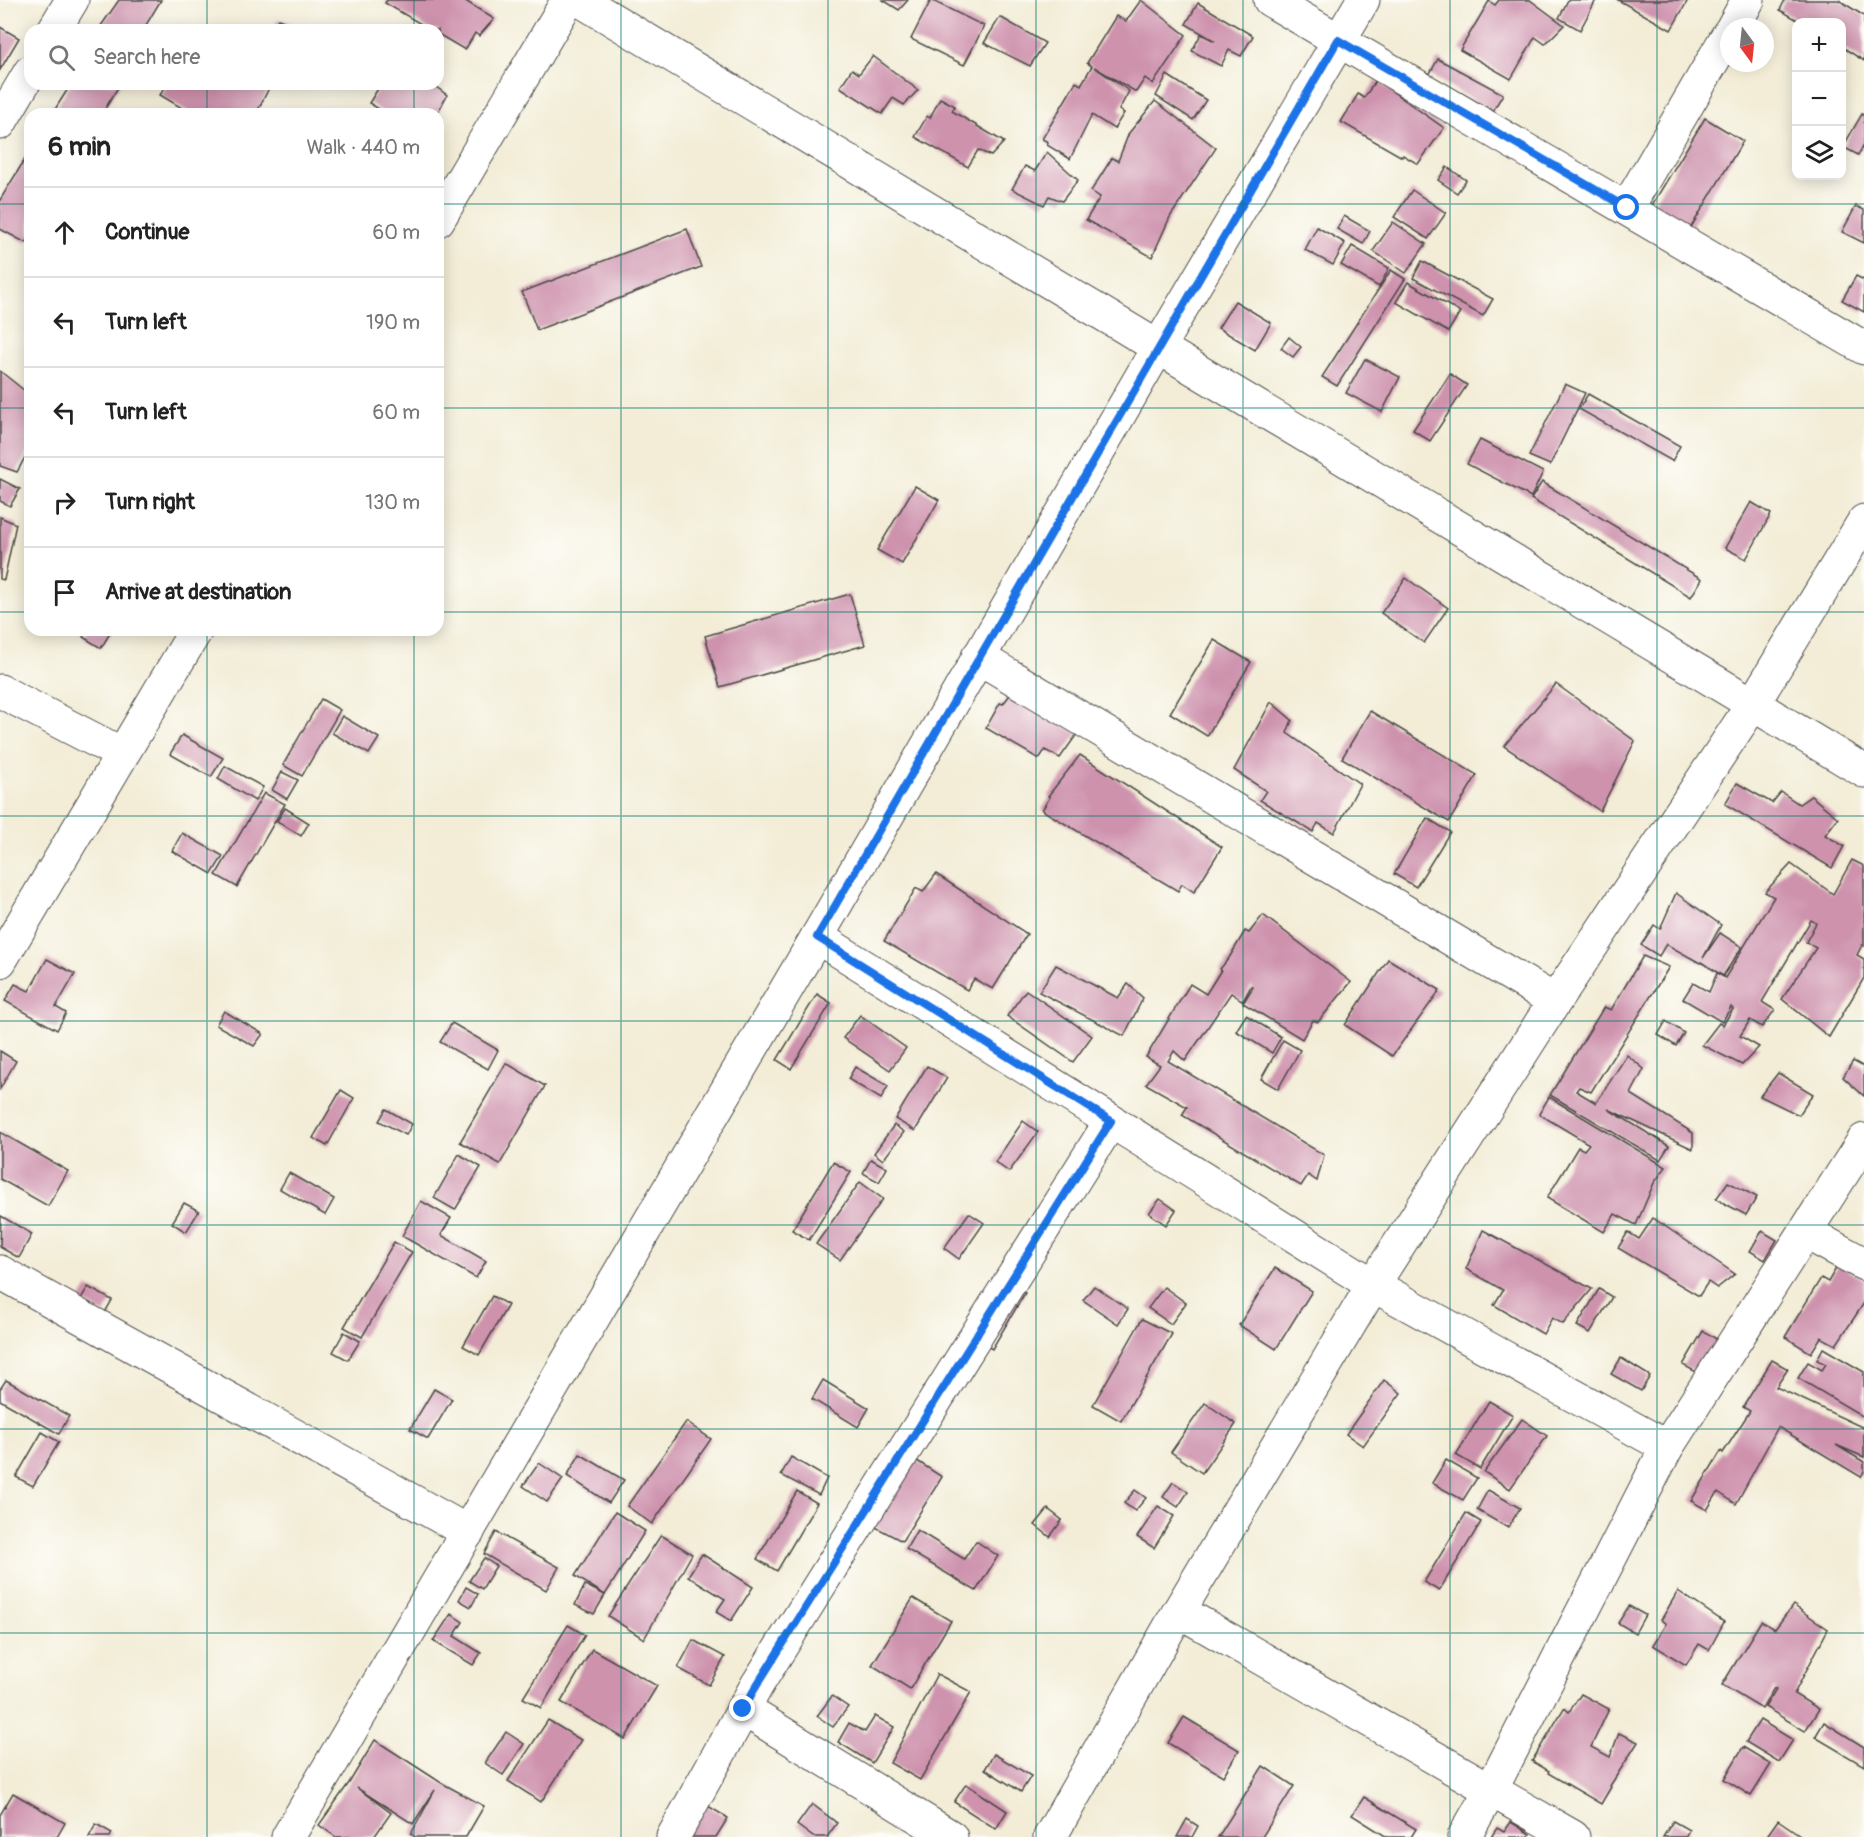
<!DOCTYPE html>
<meta charset="utf-8">
<style>
body{margin:0;font-family:Pangolin,sans-serif;background:#f2f2f2;color:#222}
.controls{position:absolute;right:18px;top:18px;display:grid;overflow:hidden;border-radius:12px;box-shadow:0 3px 15px #0003}
.controls button{width:54px;height:54px;display:grid;place-items:center;padding:0;border:0;border-bottom:2px solid #e0e0e0;background:#fff;color:#222;font:30px sans-serif}
.compass{position:absolute;left:1720px;top:18px;width:54px;height:54px;border-radius:50%;background:#fff;box-shadow:0 3px 15px #0003;rotate:165deg}
.stop{position:absolute;width:18px;height:18px;margin:-14px;border:4px solid #1a73e8;border-radius:50%;background:#fff}
.stop.end{background:#1a73e8;border-color:#fff;box-shadow:0 2px 6px #0008}
.list{margin:0;padding:0;list-style:none}
h2{display:flex;justify-content:space-between;align-items:center;height:78px;margin:0;padding:0 24px;font-size:26px}
h2 small{font-size:20px;font-weight:400;color:#767676}
.list li{display:grid;grid-template-columns:39px 1fr auto;gap:18px;align-items:center;box-sizing:border-box;height:90px;padding:0 24px;border-top:2px solid #e0e0e0}
.list b{display:block;font-size:22px;white-space:nowrap}
.list em{font-size:20px;font-style:normal;color:#767676}
.icon{flex:none;width:33px;height:33px;fill:none;stroke:currentColor;stroke-width:2;stroke-linecap:round;stroke-linejoin:round}
.map{position:relative;flex:none;width:1864px;height:1837px;overflow:hidden}
.search{position:absolute;background:#fff;box-shadow:0 3px 15px #0003;left:24px;top:24px;width:420px;height:66px;display:flex;align-items:center;gap:15px;box-sizing:border-box;padding:0 21px;border-radius:18px;color:#767676;font-size:22px}
.panel{position:absolute;background:#fff;box-shadow:0 3px 15px #0003;left:24px;top:108px;width:420px;height:528px;border-radius:18px}
.map>svg:first-child{display:block}
.building{fill:#ce92ad}
.lines{fill:none;stroke-linecap:round;stroke-linejoin:round}
.minor-casing{stroke:#494845;stroke-width:35}
.tertiary-casing{stroke:#494845;stroke-width:35}
.minor{stroke:#fff;stroke-width:33}
.tertiary{stroke:#fff;stroke-width:33}
.route{stroke:#1a73e8;stroke-width:8}
.grid{fill:none;stroke:#0f766e;stroke-width:1.5;stroke-opacity:0.55}
</style>
<div class="map">
<svg width="1864" height="1837" viewBox="0 0 1864 1837">
<rect width="100%" height="100%" fill="#fdfcf7"/>
<filter id="ink" filterUnits="userSpaceOnUse"><feTurbulence type="fractalNoise" baseFrequency=".0167" numOctaves="2"/><feDisplacementMap in="SourceGraphic" scale="12" xChannelSelector="R" yChannelSelector="G"/><feConvolveMatrix kernelMatrix="1 2 1 2 8 2 1 2 1" color-interpolation-filters="sRGB"/></filter>
<filter id="wash" filterUnits="userSpaceOnUse"><feTurbulence type="fractalNoise" baseFrequency=".008" numOctaves="4" result="noise"/><feDisplacementMap in="SourceGraphic" scale="24" xChannelSelector="R" yChannelSelector="G"/><feGaussianBlur stdDeviation="1.35" result="paint"/><feColorMatrix in="noise" values="0 0 0 0 0 0 0 0 0 0 0 0 0 0 0 0 0 1.4 0 .05"/><feComposite in="paint" operator="in"/></filter>
<g filter="url(#wash)">
<rect width="100%" height="100%" fill="#f3edd7"/>
<g id="blocks">
<!-- building -->
<g class="building">
<polygon points="119,0 161,0 143,30 98,30"/>
<polygon points="387,0 464,0 494,19 479,36 475,33 465,50 438,34 438,30 431,30 385,3"/>
<polygon points="883,0 908,0 899,10"/>
<polygon points="931,0 984,26 964,65 911,39"/>
<polygon points="1141,0 1186,35 1153,84 1145,78 1136,92 1094,67 1129,91 1119,110 1124,113 1114,129 1092,115 1070,159 1047,145 1048,142 1042,139 1076,82 1081,85 1092,66 1087,63 1116,16 1126,21"/>
<polygon points="1499,0 1530,0 1564,25 1545,44 1535,37 1511,79 1460,50 1489,1 1495,5"/>
<polygon points="1568,0 1596,0 1580,30 1559,18"/>
<polygon points="1618,0 1688,0 1671,30"/>
<polygon points="1785,0 1839,0 1864,16 1864,61 1842,47 1842,22 1801,22 1780,10"/>
<polygon points="1198,3 1253,36 1241,56 1229,50 1221,66 1192,51 1201,34 1215,41 1186,24"/>
<polygon points="1000,17 1045,43 1030,66 984,43"/>
<polygon points="278,19 300,27 298,30 272,30"/>
<polygon points="0,27 19,38 0,70"/>
<polygon points="873,56 918,90 904,105 893,98 882,114 840,87 852,69 859,74"/>
<polygon points="1438,59 1503,94 1493,111 1429,75"/>
<polygon points="1167,75 1206,100 1193,120 1156,96"/>
<polygon points="1376,80 1444,128 1418,164 1403,155 1402,157 1341,122 1358,94 1364,98"/>
<polygon points="71,84 120,84 102,114 52,114"/>
<polygon points="167,84 271,84 256,114 243,114 235,110 233,114 192,114 160,95"/>
<polygon points="381,84 432,84 447,95 437,114 427,114 418,110 416,114 387,114 369,103"/>
<polygon points="940,98 955,106 952,111 1004,142 991,156 978,150 968,167 915,137 927,116 930,118"/>
<polygon points="1155,101 1216,148 1170,217 1152,257 1086,220 1100,197 1091,191 1112,158 1118,161 1129,133"/>
<polygon points="1862,114 1864,116 1864,144 1858,155 1843,147"/>
<polygon points="1705,118 1743,141 1690,229 1652,205"/>
<polygon points="30,151 30,236 26,243 0,229 0,200"/>
<polygon points="1047,152 1078,180 1062,201 1049,196 1044,205 1012,189 1025,166 1035,171"/>
<polygon points="1447,167 1466,180 1457,193 1438,180"/>
<polygon points="1412,190 1446,213 1428,239 1394,217"/>
<polygon points="1856,206 1864,210 1864,243 1842,232"/>
<polygon points="1344,216 1370,231 1363,244 1337,229"/>
<polygon points="1393,222 1426,244 1406,273 1373,251"/>
<polygon points="1317,227 1345,243 1333,265 1305,250"/>
<polygon points="687,229 701,267 537,330 522,292"/>
<polygon points="1352,246 1389,268 1379,287 1341,265"/>
<polygon points="1422,261 1493,299 1483,316 1413,278"/>
<polygon points="1391,270 1405,279 1337,386 1322,377"/>
<polygon points="1856,276 1864,280 1864,312 1842,300"/>
<polygon points="1408,282 1460,312 1448,332 1396,302"/>
<polygon points="1235,301 1271,323 1255,350 1218,328"/>
<polygon points="1289,337 1301,347 1293,357 1281,348"/>
<polygon points="1365,359 1400,377 1382,412 1346,393"/>
<polygon points="0,371 30,395 30,448 17,472 0,466"/>
<polygon points="1450,374 1467,385 1430,441 1413,430"/>
<polygon points="1565,384 1585,393 1550,465 1529,456"/>
<polygon points="1588,394 1680,446 1672,461 1579,409"/>
<polygon points="1480,440 1543,472 1531,497 1467,464"/>
<polygon points="0,479 20,489 10,506 0,501"/>
<polygon points="1542,482 1702,579 1691,597 1531,499"/>
<polygon points="915,486 939,500 902,564 877,550"/>
<polygon points="1751,502 1771,514 1746,559 1725,548"/>
<polygon points="0,517 16,524 4,580 0,579"/>
<polygon points="1406,578 1448,608 1424,643 1381,613"/>
<polygon points="850,594 865,645 720,687 705,636"/>
<polygon points="87,630 112,630 101,648 83,637"/>
<polygon points="1214,640 1251,662 1207,736 1170,713"/>
<polygon points="1556,684 1635,741 1600,811 1504,746"/>
<polygon points="1012,692 1077,734 1060,758 1045,750 1039,759 986,728 1000,703 1003,704"/>
<polygon points="321,699 340,710 302,776 283,765"/>
<polygon points="1271,702 1292,720 1287,733 1360,784 1334,833 1318,823 1313,832 1260,800 1266,791 1234,770"/>
<polygon points="1370,711 1477,775 1449,822 1342,758"/>
<polygon points="342,716 379,738 369,754 332,733"/>
<polygon points="182,735 223,758 211,777 170,754"/>
<polygon points="1080,755 1222,847 1194,892 1182,884 1178,891 1042,810 1050,797 1048,796"/>
<polygon points="225,766 263,787 255,801 218,779"/>
<polygon points="282,772 298,780 287,799 272,790"/>
<polygon points="1737,783 1772,803 1781,792 1799,804 1811,796 1838,818 1825,835 1844,846 1832,868 1725,804"/>
<polygon points="264,793 285,804 237,887 216,875"/>
<polygon points="285,808 309,823 301,836 277,821"/>
<polygon points="1427,818 1450,832 1416,887 1394,874"/>
<polygon points="182,833 223,856 212,874 172,851"/>
<polygon points="1852,860 1864,866 1864,946 1862,945 1857,955 1864,959 1864,978 1829,1037 1782,999 1816,948 1806,942 1816,923 1811,920 1762,1002 1775,1010 1762,1027 1750,1020 1740,1036 1759,1047 1742,1065 1702,1045 1719,1023 1723,1025 1733,1009 1731,1007 1722,1022 1683,999 1693,983 1709,992 1717,973 1725,978 1774,897 1765,892 1791,864 1833,894"/>
<polygon points="936,874 1027,934 993,989 974,979 967,990 884,941 916,888 923,892"/>
<polygon points="1676,893 1721,925 1703,958 1720,933 1742,947 1723,976 1701,962 1700,963 1666,944 1659,956 1641,945 1654,925 1660,929"/>
<polygon points="1263,915 1351,982 1318,1022 1313,1020 1302,1039 1243,1003 1253,987 1251,986 1243,1001 1231,993 1185,1061 1174,1051 1168,1061 1324,1155 1317,1181 1308,1175 1301,1186 1182,1115 1187,1107 1146,1084 1160,1065 1146,1057 1190,984 1206,994 1221,970 1220,969 1229,958 1245,931 1249,933"/>
<polygon points="1643,956 1669,967 1591,1092 1579,1087 1576,1091 1596,1103 1627,1055 1644,1069 1631,1094 1693,1133 1693,1149 1608,1109 1669,1146 1660,1160 1550,1095 1604,1007 1611,1010"/>
<polygon points="47,959 75,974 56,1007 66,1013 57,1030 5,1001 15,984 29,991"/>
<polygon points="1388,959 1440,990 1392,1056 1345,1025"/>
<polygon points="1056,965 1118,998 1128,984 1143,998 1124,1036 1039,992"/>
<polygon points="1026,990 1092,1036 1073,1062 1007,1016"/>
<polygon points="817,994 831,1003 791,1069 777,1060"/>
<polygon points="224,1011 263,1034 254,1046 216,1025"/>
<polygon points="860,1015 906,1048 890,1070 843,1038"/>
<polygon points="1246,1015 1281,1037 1272,1053 1236,1031"/>
<polygon points="1666,1021 1684,1033 1676,1046 1658,1035"/>
<polygon points="452,1023 498,1050 488,1069 440,1042"/>
<polygon points="1283,1040 1300,1050 1278,1089 1261,1079"/>
<polygon points="0,1051 16,1061 0,1089"/>
<polygon points="1853,1061 1864,1067 1864,1096 1843,1077"/>
<polygon points="506,1063 545,1086 500,1164 460,1142"/>
<polygon points="927,1066 947,1078 915,1131 895,1119"/>
<polygon points="855,1067 888,1086 881,1099 848,1079"/>
<polygon points="1778,1073 1813,1094 1799,1115 1760,1096"/>
<polygon points="341,1090 354,1098 327,1146 313,1138"/>
<polygon points="1549,1097 1666,1167 1654,1183 1636,1225 1615,1214 1604,1232 1547,1198 1578,1147 1584,1150 1589,1144 1539,1114"/>
<polygon points="386,1109 412,1124 406,1135 379,1121"/>
<polygon points="1023,1121 1038,1132 1009,1172 995,1162"/>
<polygon points="894,1125 904,1132 883,1160 874,1153"/>
<polygon points="0,1132 68,1171 48,1206 0,1179"/>
<polygon points="459,1154 481,1167 455,1210 434,1198"/>
<polygon points="871,1159 887,1168 879,1182 863,1173"/>
<polygon points="833,1162 851,1172 809,1240 792,1230"/>
<polygon points="289,1173 334,1199 325,1215 280,1189"/>
<polygon points="860,1182 883,1199 840,1260 816,1244"/>
<polygon points="1728,1182 1757,1197 1746,1215 1716,1199"/>
<polygon points="1160,1199 1176,1210 1166,1225 1149,1213"/>
<polygon points="421,1201 451,1218 441,1235 486,1261 476,1278 402,1236"/>
<polygon points="184,1203 199,1211 186,1232 172,1223"/>
<polygon points="969,1213 984,1223 959,1259 944,1248"/>
<polygon points="1,1216 32,1234 19,1258 0,1247"/>
<polygon points="1653,1218 1735,1274 1717,1288 1708,1282 1699,1296 1618,1248 1628,1232 1639,1239"/>
<polygon points="1483,1230 1592,1289 1563,1324 1552,1318 1543,1334 1494,1305 1503,1290 1466,1269"/>
<polygon points="1762,1231 1777,1240 1765,1260 1750,1251"/>
<polygon points="394,1242 412,1252 362,1337 344,1327"/>
<polygon points="1838,1265 1864,1279 1864,1303 1836,1345 1821,1337 1811,1353 1785,1337 1821,1278 1828,1282"/>
<polygon points="1275,1268 1312,1291 1276,1349 1239,1325"/>
<polygon points="1010,1284 1025,1293 992,1349 977,1340"/>
<polygon points="1094,1286 1128,1309 1118,1324 1083,1300"/>
<polygon points="88,1287 112,1300 104,1314 80,1300"/>
<polygon points="1164,1287 1186,1303 1171,1324 1148,1308"/>
<polygon points="1599,1289 1612,1297 1590,1333 1577,1326"/>
<polygon points="492,1296 508,1305 479,1355 463,1346"/>
<polygon points="1142,1319 1172,1334 1121,1421 1093,1405"/>
<polygon points="1703,1331 1720,1341 1700,1374 1683,1365"/>
<polygon points="344,1332 360,1341 348,1360 333,1352"/>
<polygon points="1823,1348 1864,1372 1864,1417 1798,1378 1808,1362 1822,1370 1826,1364 1817,1360"/>
<polygon points="1621,1358 1650,1376 1641,1391 1611,1374"/>
<polygon points="1772,1360 1788,1369 1776,1387 1864,1428 1864,1457 1836,1445 1864,1462 1864,1471 1861,1477 1778,1427 1736,1504 1718,1492 1707,1510 1691,1501 1721,1451 1723,1453 1750,1411 1743,1407"/>
<polygon points="6,1380 69,1416 59,1434 0,1400 0,1389"/>
<polygon points="823,1380 869,1408 858,1427 812,1399"/>
<polygon points="1384,1380 1401,1393 1363,1446 1346,1434"/>
<polygon points="434,1389 452,1399 428,1439 410,1429"/>
<polygon points="1489,1401 1513,1415 1480,1469 1456,1455"/>
<polygon points="1205,1403 1236,1424 1202,1473 1171,1452"/>
<polygon points="1522,1419 1547,1436 1510,1489 1484,1472"/>
<polygon points="686,1422 711,1439 652,1524 627,1506"/>
<polygon points="42,1432 59,1442 33,1486 16,1477"/>
<polygon points="580,1454 624,1480 609,1503 567,1476"/>
<polygon points="908,1455 942,1477 902,1541 866,1522"/>
<polygon points="791,1457 827,1478 819,1495 781,1475"/>
<polygon points="1446,1460 1477,1478 1463,1500 1432,1483"/>
<polygon points="539,1463 563,1479 547,1502 523,1486"/>
<polygon points="1173,1482 1188,1492 1178,1507 1163,1497"/>
<polygon points="1135,1490 1146,1498 1135,1511 1124,1503"/>
<polygon points="1488,1490 1520,1508 1508,1528 1477,1510"/>
<polygon points="797,1491 817,1503 777,1571 757,1559"/>
<polygon points="1158,1506 1174,1516 1154,1548 1137,1537"/>
<polygon points="1048,1509 1062,1520 1050,1537 1035,1525"/>
<polygon points="615,1512 645,1531 605,1595 575,1576"/>
<polygon points="1466,1513 1481,1522 1439,1591 1424,1582"/>
<polygon points="917,1530 964,1559 976,1541 998,1556 976,1591 906,1549"/>
<polygon points="496,1532 559,1567 546,1590 484,1554"/>
<polygon points="661,1535 692,1554 644,1639 608,1616"/>
<polygon points="702,1554 753,1587 731,1621 716,1612 725,1599 688,1576"/>
<polygon points="484,1558 496,1566 482,1589 469,1581"/>
<polygon points="585,1585 605,1595 594,1614 575,1605"/>
<polygon points="466,1587 478,1594 471,1607 459,1600"/>
<polygon points="1678,1591 1724,1622 1709,1650 1699,1644 1686,1665 1653,1645 1666,1624 1661,1620"/>
<polygon points="913,1598 951,1621 910,1689 872,1665"/>
<polygon points="1793,1605 1828,1629 1794,1694 1819,1709 1805,1731 1765,1707 1776,1689 1774,1688 1762,1709 1722,1685 1761,1621 1775,1629"/>
<polygon points="1629,1606 1645,1615 1635,1633 1618,1623"/>
<polygon points="451,1614 463,1622 454,1636 481,1653 473,1665 433,1641"/>
<polygon points="568,1625 585,1635 541,1708 523,1698"/>
<polygon points="693,1640 725,1657 709,1685 678,1668"/>
<polygon points="592,1649 657,1686 625,1739 561,1702"/>
<polygon points="937,1674 971,1692 920,1780 890,1763"/>
<polygon points="1581,1694 1609,1709 1591,1747 1610,1757 1619,1733 1638,1742 1610,1786 1611,1787 1601,1804 1548,1773 1549,1771 1532,1761 1564,1708 1569,1712"/>
<polygon points="832,1696 848,1707 833,1727 817,1716"/>
<polygon points="875,1716 894,1727 872,1763 838,1742 849,1723 865,1732"/>
<polygon points="1184,1717 1239,1750 1223,1776 1168,1743"/>
<polygon points="548,1720 581,1740 541,1802 508,1781"/>
<polygon points="1760,1720 1793,1740 1779,1762 1746,1742"/>
<polygon points="1824,1722 1864,1747 1864,1766 1815,1737"/>
<polygon points="506,1732 524,1744 503,1775 485,1763"/>
<polygon points="375,1740 440,1782 484,1806 466,1837 415,1837 411,1834 435,1790 413,1824 357,1788 391,1813 374,1837 336,1837 319,1825 349,1783"/>
<polygon points="1743,1747 1771,1764 1751,1796 1724,1779"/>
<polygon points="994,1754 1031,1776 1021,1792 985,1769"/>
<polygon points="1263,1766 1294,1786 1262,1837 1218,1837"/>
<polygon points="966,1784 1007,1811 996,1829 954,1802"/>
<polygon points="13,1793 65,1823 57,1837 0,1837 0,1815"/>
<polygon points="1364,1797 1416,1829 1411,1837 1387,1837 1352,1815"/>
<polygon points="698,1800 728,1818 716,1837 676,1837"/>
<polygon points="812,1804 837,1823 827,1837 813,1837 797,1825"/>
<polygon points="1187,1819 1198,1826 1192,1837 1177,1837"/>
<polygon points="1778,1820 1803,1837 1766,1837"/>
<polygon points="1673,1821 1689,1830 1685,1837 1663,1837"/>
<polygon points="1511,1822 1530,1834 1528,1837 1491,1837 1497,1828 1504,1832"/>
<polygon points="96,1824 112,1833 110,1837 89,1837"/>
</g>
</g>
</g>
<g filter="url(#ink)">
<use href="#blocks" fill-opacity="0" stroke="#494845" stroke-width="1.5"/>
<g class="lines">
<!-- minor casing -->
<g class="minor-casing">
<g id="minor">
<polyline points="1270,0 1864,348"/>
<polyline points="1733,27 1748,0"/>
<polyline points="54,30 72,0"/>
<polyline points="0,123 30,72"/>
<polyline points="1627,208 1729,33"/>
<polyline points="438,220 568,0"/>
<polyline points="978,657 1555,1001"/>
<polyline points="0,691 122,754"/>
<polyline points="817,937 1373,1285 1667,1447"/>
<polyline points="0,961 196,630"/>
<polyline points="1805,1232 1864,1264"/>
<polyline points="0,1272 468,1532"/>
<polyline points="1179,1611 1573,1837"/>
<polyline points="743,1709 951,1837"/>
<polyline points="288,1837 817,937 1159,346 1363,0"/>
<polyline points="673,1837 757,1685 1111,1121"/>
<polyline points="1050,1837 1179,1611 1373,1285 1555,1001 1753,704 1864,521"/>
<polyline points="1464,1837 1491,1790 1667,1447 1864,1140"/>
</g>
</g>
<!-- tertiary casing -->
<g class="tertiary-casing">
<polyline id="tertiary" points="580,0 1864,771"/>
</g>
<!-- minor -->
<use href="#minor" class="minor"/>
<!-- tertiary -->
<use href="#tertiary" class="tertiary"/>
</g>
</g>
<g class="lines" filter="url(#ink)">
<!-- route -->
<polyline class="route" points="743,1709 757,1685 1111,1121 817,937 1338,40 1627,208"/>
</g>
<!-- grid -->
<path class="grid" d="M207,0V30M414,0V30M621,0V1837M828,0V1837M1036,0V1837M1243,0V1837M1450,0V1837M1657,0V1837M207,84V114M414,84V114M0,204H30M438,204H1864M0,408H30M438,408H1864M0,612H30M438,612H1864M207,630V1837M414,630V1837M0,816H1864M0,1021H1864M0,1225H1864M0,1429H1864M0,1633H1864"/>
</svg>
<div class="controls">
<button>+</button>
<button>−</button>
<button><svg class="icon" aria-label="layers" viewBox="0 0 24 24"><path d="M12 4l9 5-9 5-9-5zM3 14l9 5 9-5"/></svg></button>
</div>
<svg class="compass" viewBox="-18 -18 36 36"><path d="M0-13l5 13h-10z" fill="#e53935"/><path d="M0 13l5-13h-10z" fill="#767676"/></svg>
<div class="stop" style="left:1627px;top:208px"></div>
<div class="stop end" style="left:743px;top:1709px"></div>
<div class="search"><svg class="icon" aria-label="search" viewBox="0 0 24 24"><circle cx="10" cy="10" r="6"/><path d="M15 15l6 6"/></svg>Search here</div>
<section class="panel">
<h2>6 min<small>Walk · 440 m</small></h2>
<ul class="list">
<li><svg class="icon" aria-label="ahead" viewBox="0 0 24 24"><path d="M12 20V5M6 11l6-6 6 6"/></svg><div><b>Continue</b></div><em>60 m</em></li>
<li><svg class="icon" aria-label="left" viewBox="0 0 24 24"><path d="M17 20v-9H6M10 6l-5 5 5 5"/></svg><div><b>Turn left</b></div><em>190 m</em></li>
<li><svg class="icon" aria-label="left" viewBox="0 0 24 24"><path d="M17 20v-9H6M10 6l-5 5 5 5"/></svg><div><b>Turn left</b></div><em>60 m</em></li>
<li><svg class="icon" aria-label="right" viewBox="0 0 24 24"><path d="M7 20v-9h11M14 6l5 5-5 5"/></svg><div><b>Turn right</b></div><em>130 m</em></li>
<li><svg class="icon" aria-label="arrive" viewBox="0 0 24 24"><path d="M6 21V4h12l-3 4 3 4H6"/></svg><div><b>Arrive at destination</b></div></li>
</ul>
</section>
</div>
